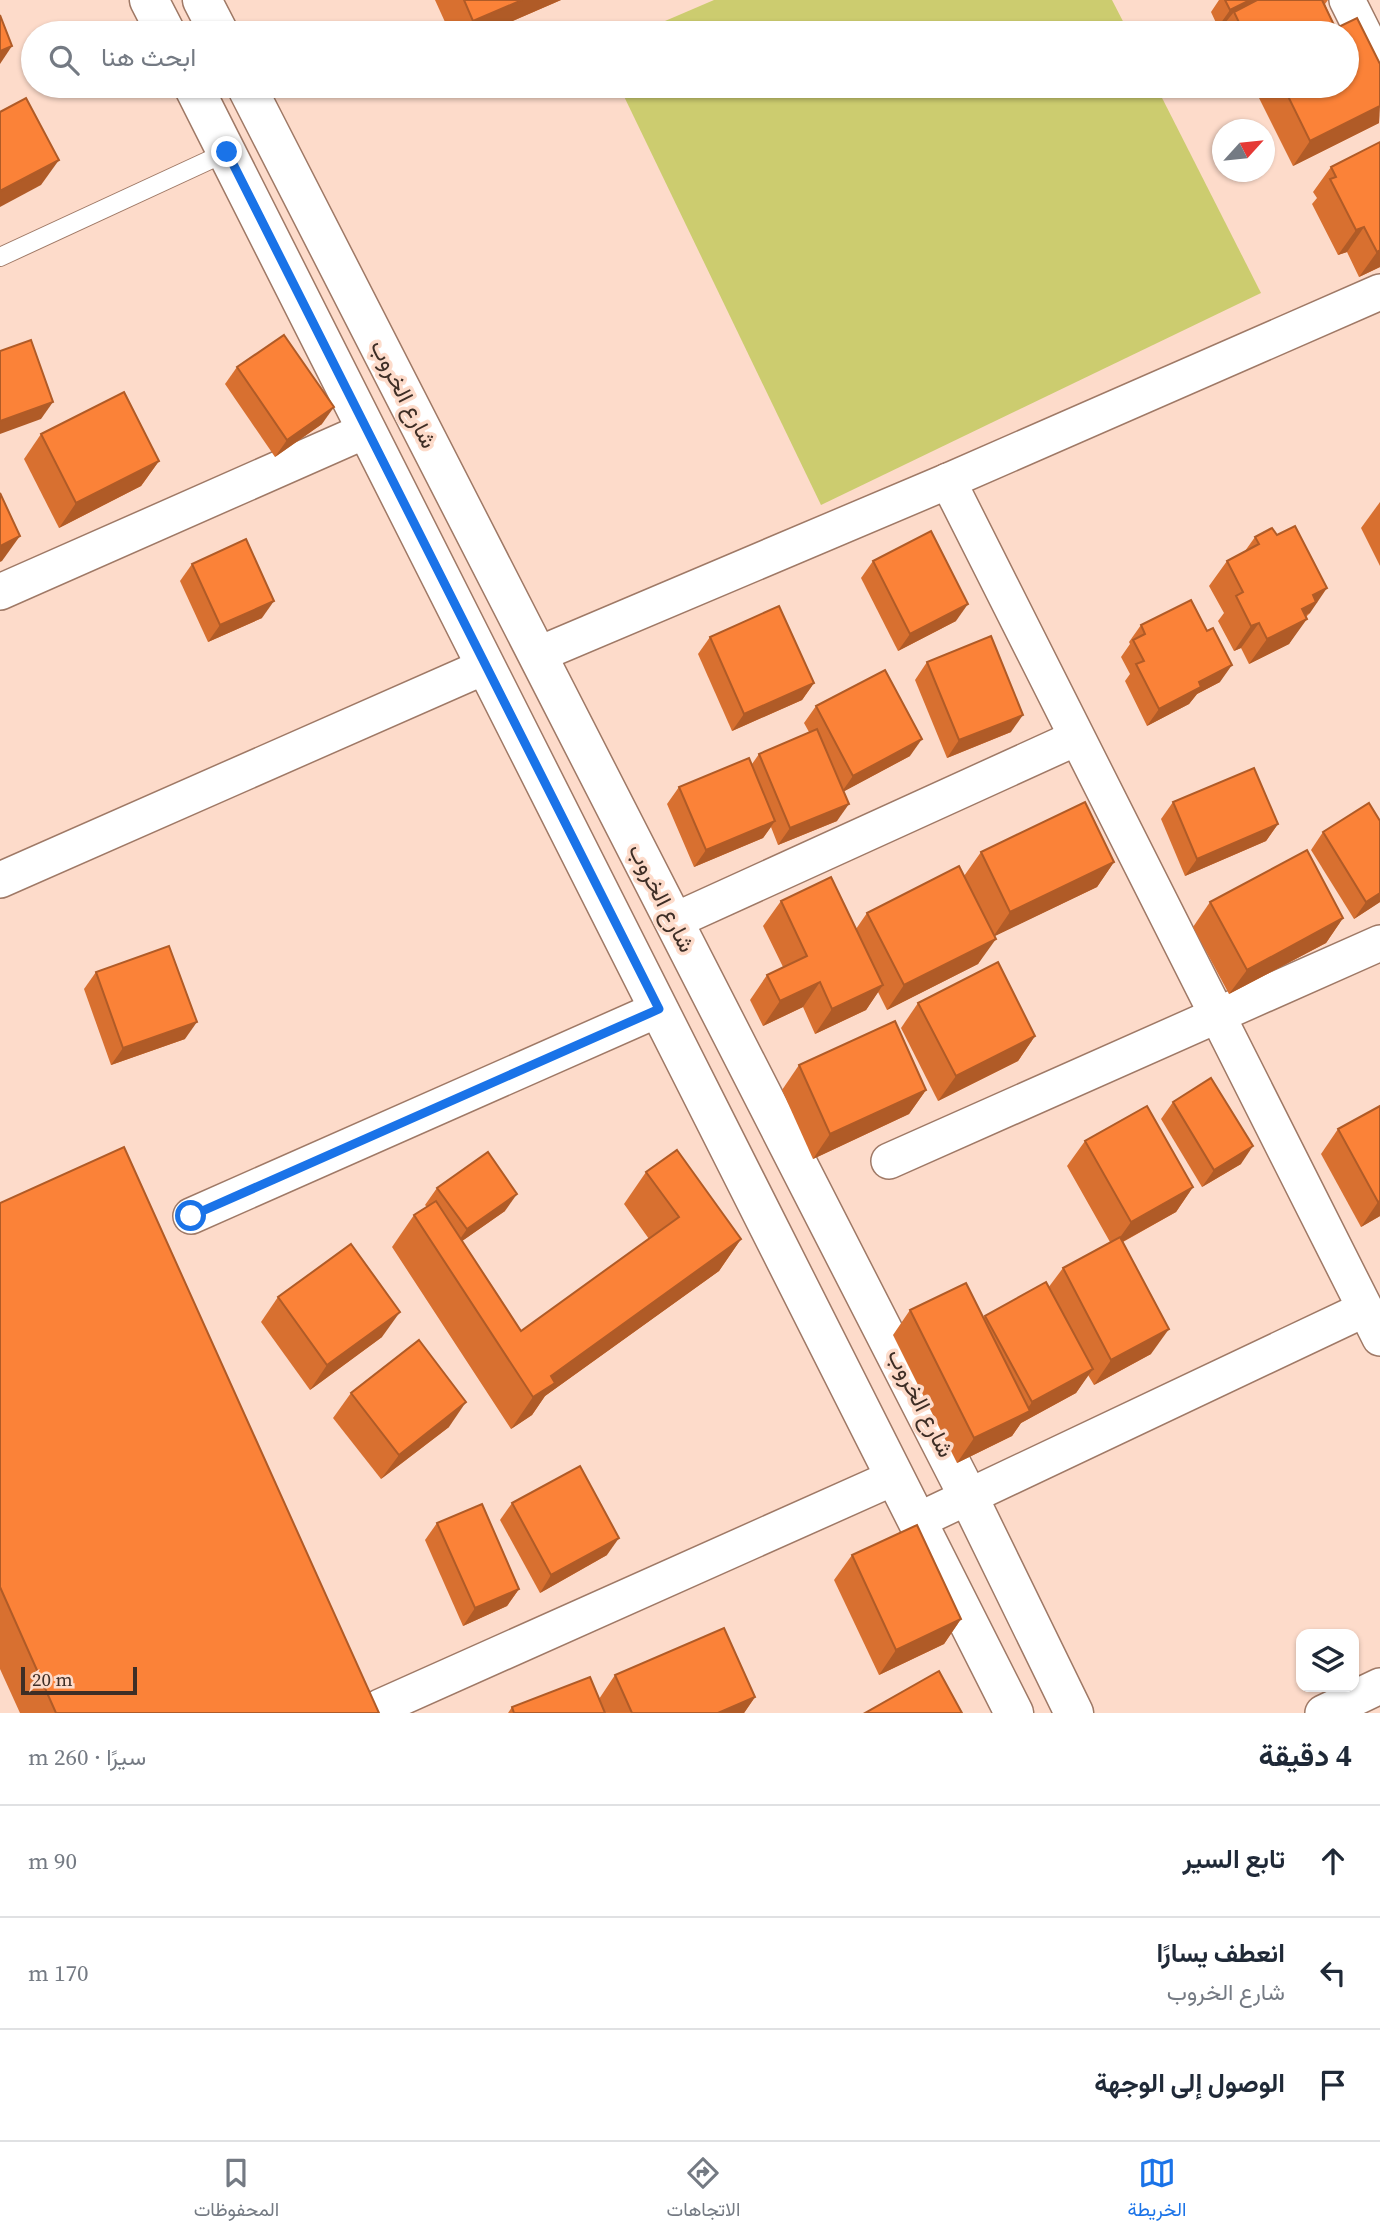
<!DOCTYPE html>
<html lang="ar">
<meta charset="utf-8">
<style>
body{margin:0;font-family:"Source Serif 4",Vazirmatn,serif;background:#f2f2f3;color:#1f2937;direction:rtl}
.controls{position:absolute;right:21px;bottom:21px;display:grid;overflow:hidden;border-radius:14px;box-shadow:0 2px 5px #0004}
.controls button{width:63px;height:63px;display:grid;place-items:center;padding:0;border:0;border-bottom:2px solid #e0e1e3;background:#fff;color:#1f2937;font:35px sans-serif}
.compass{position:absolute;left:1212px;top:119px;width:63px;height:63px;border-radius:50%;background:#fff;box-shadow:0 2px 5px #0004;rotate:63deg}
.scale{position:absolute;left:21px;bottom:18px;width:116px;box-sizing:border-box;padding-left:7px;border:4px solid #3e2e26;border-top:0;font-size:19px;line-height:24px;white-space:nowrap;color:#3e2e26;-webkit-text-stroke:5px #fddbca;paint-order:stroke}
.stop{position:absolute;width:21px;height:21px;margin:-16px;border:5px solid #1a73e8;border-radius:50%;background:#fff}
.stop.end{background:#1a73e8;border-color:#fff;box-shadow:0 2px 7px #0008}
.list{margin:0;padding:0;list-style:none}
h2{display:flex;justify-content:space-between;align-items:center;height:91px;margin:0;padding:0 28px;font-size:30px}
h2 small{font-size:23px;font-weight:400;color:#747a83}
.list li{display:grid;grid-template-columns:46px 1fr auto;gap:21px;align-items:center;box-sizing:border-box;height:112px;padding:0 28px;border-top:2px solid #e0e1e3}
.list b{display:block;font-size:26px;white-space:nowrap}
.list p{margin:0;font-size:23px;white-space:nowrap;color:#747a83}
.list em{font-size:23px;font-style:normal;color:#747a83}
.icon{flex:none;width:38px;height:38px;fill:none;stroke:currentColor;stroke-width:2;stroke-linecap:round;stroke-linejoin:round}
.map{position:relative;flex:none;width:1380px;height:1713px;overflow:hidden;direction:ltr}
.search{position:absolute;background:#fff;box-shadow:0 2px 5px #0004;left:21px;right:21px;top:21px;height:77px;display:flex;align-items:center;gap:18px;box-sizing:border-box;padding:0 24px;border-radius:38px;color:#747a83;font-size:26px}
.sheet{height:427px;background:#fff}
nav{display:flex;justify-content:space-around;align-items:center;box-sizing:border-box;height:98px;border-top:2px solid #e0e1e3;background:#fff;font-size:19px;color:#747a83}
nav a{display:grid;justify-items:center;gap:4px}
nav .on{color:#1a73e8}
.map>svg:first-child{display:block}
.green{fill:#cccc6f}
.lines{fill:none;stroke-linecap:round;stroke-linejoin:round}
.service-casing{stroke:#9f7966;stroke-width:20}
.minor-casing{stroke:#9f7966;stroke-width:38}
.secondary-casing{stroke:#9f7966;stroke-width:41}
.service{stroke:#fff;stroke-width:18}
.minor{stroke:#fff;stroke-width:35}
.secondary{stroke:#fff;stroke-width:38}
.wall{fill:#d87030}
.shaded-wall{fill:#b05b27}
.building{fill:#fb8238;stroke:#b05b27;stroke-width:2}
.route{stroke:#1a73e8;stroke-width:9}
.labels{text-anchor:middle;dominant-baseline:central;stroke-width:7;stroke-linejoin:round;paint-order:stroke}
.street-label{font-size:23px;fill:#3e2e26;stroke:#fddbca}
</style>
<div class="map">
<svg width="1380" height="1713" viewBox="0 0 1380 1713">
<rect width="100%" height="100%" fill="#fddbca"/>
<!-- green -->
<g class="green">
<polygon points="714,0 1112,0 1129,33 637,33"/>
<polygon points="619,86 1156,86 1261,293 821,505"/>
</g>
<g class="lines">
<!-- service casing -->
<g class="service-casing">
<polyline id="service" points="0,257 227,152"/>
</g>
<!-- minor casing -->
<g class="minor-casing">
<g id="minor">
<polyline points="1347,0 1380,66"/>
<polyline points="948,481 1380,1338"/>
<polyline points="0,592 367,430"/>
<polyline points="537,655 948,481 1380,292"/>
<polyline points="0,880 486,666"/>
<polyline points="674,921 1076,738"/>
<polyline points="889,1161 1380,943"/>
<polyline points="191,1216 659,1009"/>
<polyline points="917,1521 1365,1309"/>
<polyline points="380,1707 895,1477"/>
<polyline points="1323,1713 1380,1686"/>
</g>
</g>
<!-- secondary casing -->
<g class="secondary-casing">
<g id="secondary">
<polyline points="149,0 166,33"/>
<polyline points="202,0 219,33"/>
<polyline points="193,86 1014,1713"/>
<polyline points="246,86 969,1498 1074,1713"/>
</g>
</g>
<!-- service -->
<use href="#service" class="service"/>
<!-- minor -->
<use href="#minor" class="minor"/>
<!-- secondary -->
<use href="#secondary" class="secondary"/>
</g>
<!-- wall -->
<g class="wall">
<polygon points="435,0 561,0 485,33 450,33"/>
<polygon points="1219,0 1328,0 1325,4 1334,25 1330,32 1357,18 1380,64 1379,123 1293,166 1253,86 1347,86 1347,33 1224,33 1222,29 1225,23 1218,27 1211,12"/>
<polygon points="1380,142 1380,267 1359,277 1347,252 1338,255 1312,204 1317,198 1313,192 1331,167"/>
<polygon points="237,367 322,424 275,457 225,384"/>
<polygon points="41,434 159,461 141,486 59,528 24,459"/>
<polygon points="1380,502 1380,566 1361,528"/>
<polygon points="1255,537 1310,613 1306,617 1289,644 1249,664 1241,648 1234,651 1218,621 1224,613 1209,586 1227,561 1245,551"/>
<polygon points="873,561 956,621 898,651 861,578"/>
<polygon points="192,564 262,618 208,642 180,581"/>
<polygon points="1141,625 1220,682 1197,694 1189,704 1147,726 1125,681 1130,674 1121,657 1130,644 1129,642"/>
<polygon points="710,637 814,683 802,700 732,731 698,654"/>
<polygon points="927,662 1011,732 947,758 915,680"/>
<polygon points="816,706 910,756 844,791 837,821 778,845 771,827 763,838 694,867 667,804 679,787 752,764 759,754 809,732 804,723"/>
<polygon points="1173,802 1278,824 1266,841 1185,876 1161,819"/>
<polygon points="1323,832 1380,902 1354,919 1311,850"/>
<polygon points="981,852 1114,862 1097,887 994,936 978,964 887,1010 878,992 866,1010 815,1034 803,1007 763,1026 750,1000 767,975 783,967 763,926 781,901 856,929 867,913 964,876"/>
<polygon points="1210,902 1343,918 1326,943 1229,994 1193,927"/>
<polygon points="96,972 185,1039 111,1065 84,989"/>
<polygon points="918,1003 1035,1036 1018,1061 938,1101 901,1028"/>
<polygon points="799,1065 926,1090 909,1114 813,1159 782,1090"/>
<polygon points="1173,1102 1241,1164 1202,1187 1161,1119"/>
<polygon points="1380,1106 1380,1216 1361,1227 1321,1154 1338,1129"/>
<polygon points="1085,1141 1193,1187 1176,1212 1123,1242 1151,1354 1094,1385 1088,1375 1076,1393 1021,1423 1012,1436 957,1463 893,1335 910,1310 983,1318 985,1316 1048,1288 1063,1268 1110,1242 1067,1166"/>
<polygon points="646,1172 741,1239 719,1271 545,1396 532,1415 511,1429 392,1247 414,1215 427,1207 425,1205 437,1188 505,1211 462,1241 521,1331 649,1239 624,1204"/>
<polygon points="0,1203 379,1713 20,1713 0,1669"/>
<polygon points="278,1297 382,1337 310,1390 261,1322"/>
<polygon points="351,1393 449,1427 381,1479 333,1418"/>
<polygon points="512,1503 607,1555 540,1593 500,1520"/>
<polygon points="437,1523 519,1589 507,1606 463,1626 425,1540"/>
<polygon points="852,1555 961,1619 944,1644 879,1675 834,1580"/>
<polygon points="615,1675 755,1697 744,1713 508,1713 512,1707 599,1699"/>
</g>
<!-- shaded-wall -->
<g class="shaded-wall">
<polygon points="522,0 561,0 485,33 464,33 473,21"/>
<polygon points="1250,0 1272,0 1234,12 1225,23 1218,27 1230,10"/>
<polygon points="1334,25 1328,33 1317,33"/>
<polygon points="12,46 0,64 0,51"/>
<polygon points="1380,106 1379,123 1293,166 1310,141"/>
<polygon points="59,160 41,185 0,207 0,191"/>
<polygon points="1364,227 1347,252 1338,255 1356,230"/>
<polygon points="1380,250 1380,267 1359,277 1377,252"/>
<polygon points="53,402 41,419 0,434 0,421"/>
<polygon points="334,407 322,424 275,457 287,440"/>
<polygon points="159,461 141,486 59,528 76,503"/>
<polygon points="20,536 2,561 0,562 0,546"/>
<polygon points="1327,588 1310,613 1307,614 1303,621 1307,619 1289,644 1249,664 1267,639 1302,609 1313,595"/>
<polygon points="274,601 262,618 208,642 220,625"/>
<polygon points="968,604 956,621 898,651 910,634"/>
<polygon points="1259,623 1241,648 1234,651 1251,626"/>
<polygon points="1232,665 1220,682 1197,694 1189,704 1147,726 1159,709 1199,682"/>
<polygon points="814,683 802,700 732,731 744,714"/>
<polygon points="1023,715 1011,732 947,758 959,740"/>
<polygon points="922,739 910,756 841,793 853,776"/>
<polygon points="849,804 837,821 778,845 790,828"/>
<polygon points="775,821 763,838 694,867 706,850"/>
<polygon points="1278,824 1266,841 1185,876 1197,859"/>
<polygon points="1114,862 1097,887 993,937 1010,912"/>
<polygon points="1380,893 1380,902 1354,919 1366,902"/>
<polygon points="1343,918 1326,943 1229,994 1247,970"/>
<polygon points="996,939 978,964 887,1010 904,985"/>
<polygon points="820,982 803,1007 763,1026 780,1001"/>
<polygon points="883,985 866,1010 815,1034 832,1009"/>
<polygon points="197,1022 185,1039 111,1065 123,1048"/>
<polygon points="1035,1036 1018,1061 938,1101 956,1076"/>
<polygon points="926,1090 909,1114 813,1159 830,1134"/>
<polygon points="1253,1146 1241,1164 1202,1187 1214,1170"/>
<polygon points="1193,1187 1176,1212 1113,1247 1131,1222"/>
<polygon points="517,1194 505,1211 455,1246 467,1229"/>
<polygon points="1380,1201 1380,1216 1361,1227 1378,1202"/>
<polygon points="741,1239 719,1271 545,1396 532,1415 511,1429 533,1397 551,1376"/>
<polygon points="400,1312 382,1337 310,1390 327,1365"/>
<polygon points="1169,1329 1151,1354 1094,1385 1111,1360"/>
<polygon points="1093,1369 1076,1393 1021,1423 1012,1436 957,1463 974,1438 1024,1414 1032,1402"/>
<polygon points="466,1402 449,1427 381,1479 399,1455"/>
<polygon points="619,1538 607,1555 540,1593 551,1575"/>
<polygon points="519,1589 507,1606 463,1626 475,1608"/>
<polygon points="961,1619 944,1644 879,1675 896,1650"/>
<polygon points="755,1697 744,1713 718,1713"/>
</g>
<!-- building -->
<g class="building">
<polygon points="464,0 522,0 473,21"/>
<polygon points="1225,0 1250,0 1230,10"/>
<polygon points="1257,0 1322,0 1334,25 1317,33 1244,33 1234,12"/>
<polygon points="0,15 12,46 0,51"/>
<polygon points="1357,18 1380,64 1380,106 1310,141 1283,86 1347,86 1347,33 1326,33"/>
<polygon points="26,98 59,160 0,191 0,112"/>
<polygon points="1380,142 1380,250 1377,252 1364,227 1356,230 1330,179 1336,177 1331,167"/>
<polygon points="284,335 334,407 287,440 237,367"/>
<polygon points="31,340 53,402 0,421 0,351"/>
<polygon points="124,392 159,461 76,503 41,434"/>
<polygon points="0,493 20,536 0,546"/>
<polygon points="1295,526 1327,588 1313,595 1316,602 1302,609 1307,619 1267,639 1259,623 1251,626 1236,596 1243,592 1227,561 1259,544 1255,537 1272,528 1277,535"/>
<polygon points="931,531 968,604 910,634 873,561"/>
<polygon points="246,539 274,601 220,625 192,564"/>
<polygon points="1191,600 1207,631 1213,628 1232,665 1199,682 1201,687 1159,709 1136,664 1144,661 1133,640 1145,634 1141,625"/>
<polygon points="779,606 814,683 744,714 710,637"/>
<polygon points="991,636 1023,715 959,740 927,662"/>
<polygon points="885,670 922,739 853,776 816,706"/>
<polygon points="817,729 849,804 790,828 759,754"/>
<polygon points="749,758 775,821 706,850 679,787"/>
<polygon points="1254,768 1278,824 1197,859 1173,802"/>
<polygon points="1085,802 1114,862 1010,912 981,852"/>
<polygon points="1369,803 1380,821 1380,893 1366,902 1323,832"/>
<polygon points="1307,850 1343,918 1247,970 1210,902"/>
<polygon points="959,866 996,939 904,985 867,913"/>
<polygon points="831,877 883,985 832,1009 820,982 780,1001 767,975 807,956 781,901"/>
<polygon points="169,946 197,1022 123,1048 96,972"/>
<polygon points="998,962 1035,1036 956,1076 918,1003"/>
<polygon points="895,1021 926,1090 830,1134 799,1065"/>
<polygon points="1211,1078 1253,1146 1214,1170 1173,1102"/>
<polygon points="1147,1106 1193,1187 1131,1222 1085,1141"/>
<polygon points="1380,1106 1380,1201 1378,1202 1338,1129"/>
<polygon points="124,1147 379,1713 56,1713 0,1587 0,1203"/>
<polygon points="677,1150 741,1239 551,1376 555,1383 533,1397 414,1215 436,1201 521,1331 679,1217 646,1172"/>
<polygon points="488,1152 517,1194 467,1229 437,1188"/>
<polygon points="1120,1237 1169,1329 1111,1360 1063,1268"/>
<polygon points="351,1244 400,1312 327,1365 278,1297"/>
<polygon points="1046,1282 1093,1369 1032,1402 985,1316"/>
<polygon points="966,1283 1030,1411 974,1438 910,1310"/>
<polygon points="419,1340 466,1402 399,1455 351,1393"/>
<polygon points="580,1466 619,1538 551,1575 512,1503"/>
<polygon points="482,1504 519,1589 475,1608 437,1523"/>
<polygon points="917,1525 961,1619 896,1650 852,1555"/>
<polygon points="724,1628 755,1697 718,1713 632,1713 615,1675"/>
<polygon points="939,1671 962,1713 865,1713"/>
<polygon points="590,1677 605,1713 514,1713 512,1707"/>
</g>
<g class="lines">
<!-- route -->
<polyline class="route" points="191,1216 659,1009 227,152"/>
</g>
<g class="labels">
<!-- street labels -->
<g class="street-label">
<text transform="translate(404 394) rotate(63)">شارع الخروب</text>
<text transform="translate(662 898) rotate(63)">شارع الخروب</text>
<text transform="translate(921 1403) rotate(63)">شارع الخروب</text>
</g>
</g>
</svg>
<div class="controls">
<button><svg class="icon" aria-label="layers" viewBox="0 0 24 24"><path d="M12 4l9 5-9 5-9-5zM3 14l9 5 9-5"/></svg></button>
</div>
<svg class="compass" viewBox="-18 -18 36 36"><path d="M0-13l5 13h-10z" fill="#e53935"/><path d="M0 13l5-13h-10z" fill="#747a83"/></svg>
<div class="scale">20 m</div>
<div class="stop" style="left:191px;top:1216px"></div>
<div class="stop end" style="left:227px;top:152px"></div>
<div class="search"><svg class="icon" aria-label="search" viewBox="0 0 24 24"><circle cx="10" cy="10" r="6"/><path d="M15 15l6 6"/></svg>ابحث هنا</div>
</div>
<section class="sheet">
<h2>4 دقيقة<small>سيرًا · 260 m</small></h2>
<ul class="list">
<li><svg class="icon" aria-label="ahead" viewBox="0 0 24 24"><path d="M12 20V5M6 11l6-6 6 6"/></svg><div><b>تابع السير</b></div><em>90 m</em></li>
<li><svg class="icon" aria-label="left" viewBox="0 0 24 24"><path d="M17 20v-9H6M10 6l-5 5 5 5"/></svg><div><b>انعطف يسارًا</b><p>شارع الخروب</p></div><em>170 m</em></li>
<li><svg class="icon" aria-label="arrive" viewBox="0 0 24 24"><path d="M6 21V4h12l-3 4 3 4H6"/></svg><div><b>الوصول إلى الوجهة</b></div></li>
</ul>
</section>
<nav>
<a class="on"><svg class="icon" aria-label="map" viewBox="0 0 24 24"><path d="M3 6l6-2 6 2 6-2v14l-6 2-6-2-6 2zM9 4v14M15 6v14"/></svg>الخريطة</a>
<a><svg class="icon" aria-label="directions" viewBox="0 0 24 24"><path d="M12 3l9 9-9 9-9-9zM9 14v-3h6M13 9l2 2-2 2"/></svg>الاتجاهات</a>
<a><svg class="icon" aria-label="saved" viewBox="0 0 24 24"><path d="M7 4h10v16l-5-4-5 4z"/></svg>المحفوظات</a>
</nav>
